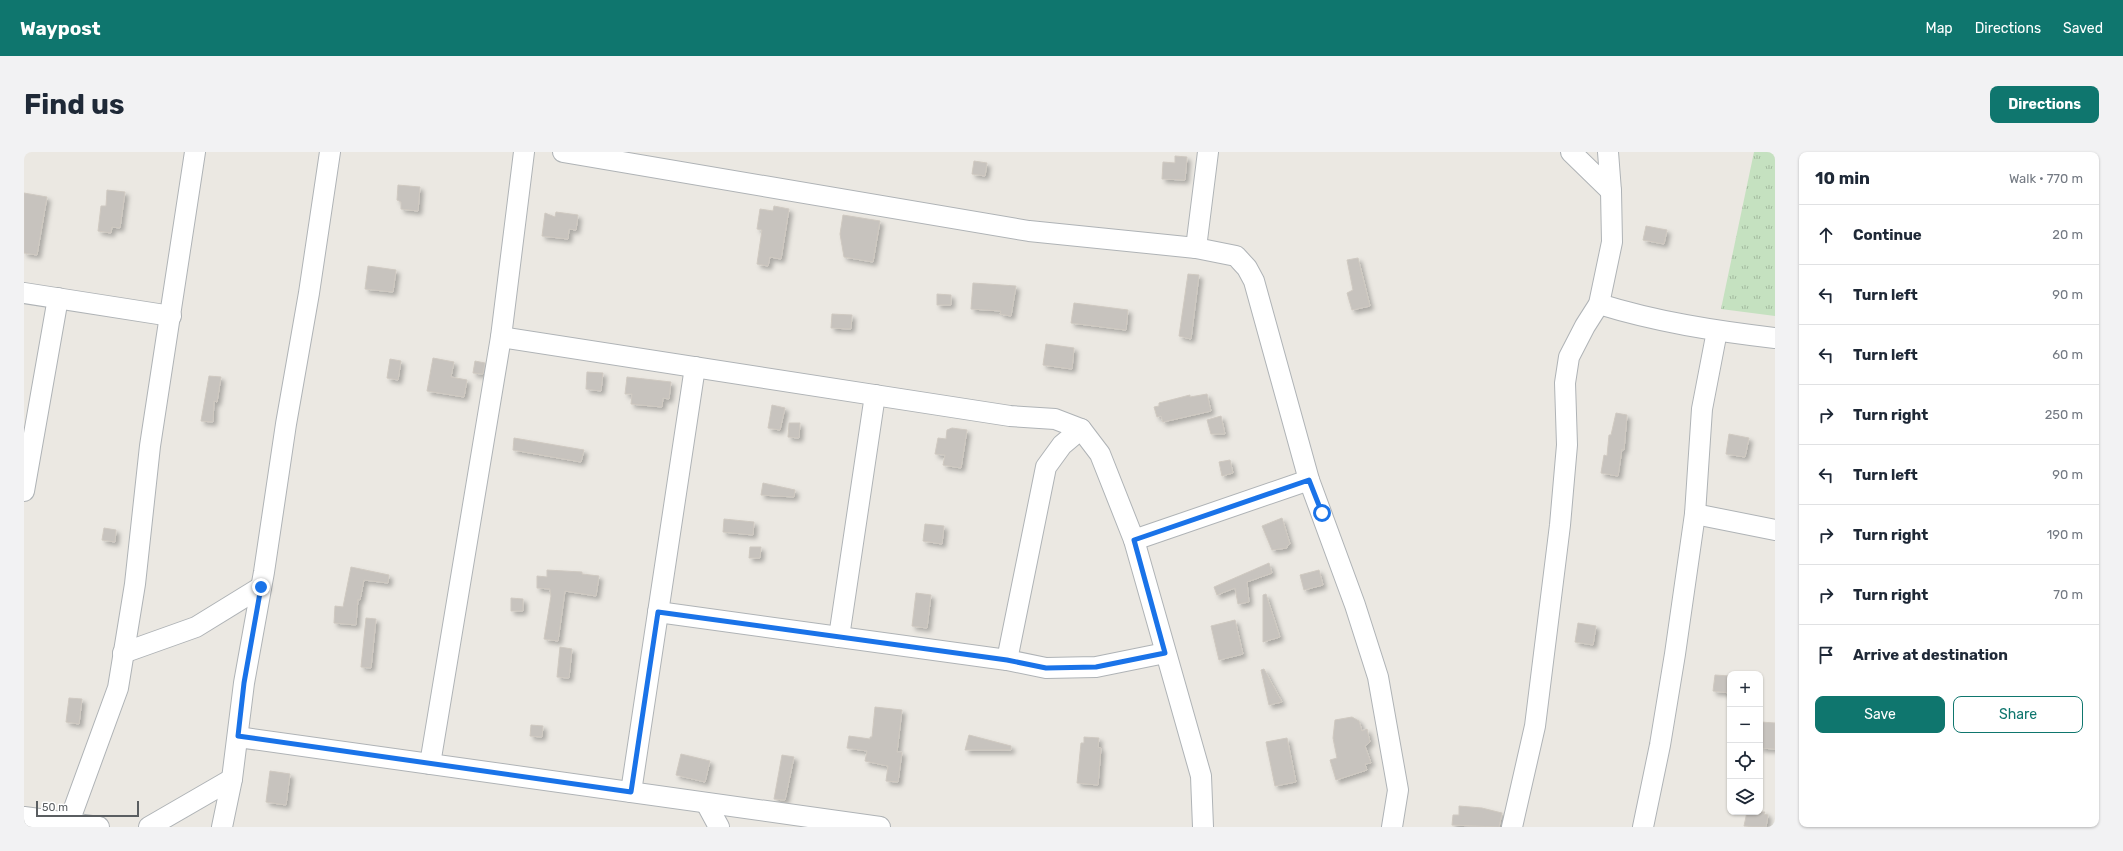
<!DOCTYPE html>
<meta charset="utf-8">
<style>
body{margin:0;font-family:Rubik,sans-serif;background:#f2f2f3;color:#1f2937}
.controls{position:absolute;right:12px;bottom:12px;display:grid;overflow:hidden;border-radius:8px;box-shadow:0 1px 3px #0004}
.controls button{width:36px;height:36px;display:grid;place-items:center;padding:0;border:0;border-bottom:1px solid #e0e1e3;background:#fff;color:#1f2937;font:20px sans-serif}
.scale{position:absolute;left:12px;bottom:10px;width:103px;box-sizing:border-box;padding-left:4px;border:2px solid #5a5e61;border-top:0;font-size:11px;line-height:14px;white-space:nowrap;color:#5a5e61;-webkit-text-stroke:3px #fff;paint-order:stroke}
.stop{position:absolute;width:12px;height:12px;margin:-9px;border:3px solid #1a73e8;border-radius:50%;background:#fff}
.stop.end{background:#1a73e8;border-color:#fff;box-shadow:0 1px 4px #0008}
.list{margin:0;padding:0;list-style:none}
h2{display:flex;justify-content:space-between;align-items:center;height:52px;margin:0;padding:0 16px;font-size:17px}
h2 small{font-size:13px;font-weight:400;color:#747a83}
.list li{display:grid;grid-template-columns:26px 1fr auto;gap:12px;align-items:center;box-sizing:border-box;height:60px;padding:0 16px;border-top:1px solid #e0e1e3}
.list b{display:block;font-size:15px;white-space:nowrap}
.list em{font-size:13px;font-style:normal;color:#747a83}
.actions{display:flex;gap:8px;padding:12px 16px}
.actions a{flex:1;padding:9px 0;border:1px solid #0f766e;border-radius:8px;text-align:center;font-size:14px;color:#0f766e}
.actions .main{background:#0f766e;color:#fff}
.icon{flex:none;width:22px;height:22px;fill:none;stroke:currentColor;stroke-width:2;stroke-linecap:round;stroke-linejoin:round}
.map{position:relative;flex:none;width:1751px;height:675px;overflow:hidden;border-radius:8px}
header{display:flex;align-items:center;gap:24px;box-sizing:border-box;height:56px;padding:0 20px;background:#0f766e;color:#fff}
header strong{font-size:19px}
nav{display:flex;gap:22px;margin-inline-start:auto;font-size:14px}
.intro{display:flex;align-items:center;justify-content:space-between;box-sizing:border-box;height:96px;padding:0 24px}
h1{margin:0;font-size:28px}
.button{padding:10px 18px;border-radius:8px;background:#0f766e;color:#fff;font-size:14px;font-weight:700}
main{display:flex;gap:24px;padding:0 24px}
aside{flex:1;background:#fff;border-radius:8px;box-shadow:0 1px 3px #0004}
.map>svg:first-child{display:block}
.grass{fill:url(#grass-tufts)}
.building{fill:#c7c3be;stroke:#cfc9c1;filter:url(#shadow)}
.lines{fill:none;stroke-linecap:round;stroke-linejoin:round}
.minor-casing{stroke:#afb3b6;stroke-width:22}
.minor{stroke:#fff;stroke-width:20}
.route{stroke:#1a73e8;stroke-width:5}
</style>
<header>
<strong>Waypost</strong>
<nav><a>Map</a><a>Directions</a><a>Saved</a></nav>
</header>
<div class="intro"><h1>Find us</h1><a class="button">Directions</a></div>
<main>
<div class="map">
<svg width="1751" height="675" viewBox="0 0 1751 675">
<defs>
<pattern id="grass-tufts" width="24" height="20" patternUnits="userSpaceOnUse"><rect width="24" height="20" fill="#c5e1c0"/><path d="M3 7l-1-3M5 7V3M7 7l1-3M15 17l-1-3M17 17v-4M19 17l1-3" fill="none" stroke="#a3ba9f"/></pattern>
<filter id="shadow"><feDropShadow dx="3.5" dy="3.5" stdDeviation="2" flood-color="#0004"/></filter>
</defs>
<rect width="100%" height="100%" fill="#ebe8e2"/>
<!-- grass -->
<polygon class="grass" points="1730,0 1751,0 1751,164 1697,157"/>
<!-- building -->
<g class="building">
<polygon points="1151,4 1163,5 1161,28 1138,27 1139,10 1151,11"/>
<polygon points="950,9 963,11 961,24 948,22"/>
<polygon points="374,33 396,35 394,59 377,57 377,50 373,48"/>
<polygon points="83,38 101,40 96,76 88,75 87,81 74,79 77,54 82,54"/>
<polygon points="0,41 23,45 13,103 0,101"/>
<polygon points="750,54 765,57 757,107 746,105 744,114 733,112 738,78 733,77 736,57 749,59"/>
<polygon points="532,60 554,63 552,78 545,77 544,87 518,84 521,61 531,65"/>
<polygon points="819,63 856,69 849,110 820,105 816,82"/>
<polygon points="1622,74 1643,78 1640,92 1619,88"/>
<polygon points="1334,106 1346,154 1328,158 1323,141 1329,138 1323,108"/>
<polygon points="344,114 372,118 369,140 341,137"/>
<polygon points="1164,122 1175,123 1167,187 1155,184"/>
<polygon points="949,131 992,134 987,164 976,162 977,159 947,157"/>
<polygon points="913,142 927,143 927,153 913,153"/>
<polygon points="1050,151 1104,158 1102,178 1047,171"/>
<polygon points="808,162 828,163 827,177 807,176"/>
<polygon points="1022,192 1050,196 1048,217 1019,213"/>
<polygon points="409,206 430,210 427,225 443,228 440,245 403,239"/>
<polygon points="366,207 377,209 374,228 363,226"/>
<polygon points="451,209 461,211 459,222 449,221"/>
<polygon points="563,220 579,221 577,239 562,237"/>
<polygon points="185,224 197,225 193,250 190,249 189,270 177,269"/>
<polygon points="603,225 647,230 645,247 639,246 638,255 607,252 608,242 601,242"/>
<polygon points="1183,242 1187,259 1139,270 1137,264 1133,265 1130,255 1135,254 1135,251 1166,243 1166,245"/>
<polygon points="748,253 761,256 756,278 744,276"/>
<polygon points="1592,261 1603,263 1600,298 1598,297 1594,324 1577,321 1580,303 1583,304 1585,283 1587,283"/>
<polygon points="1197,264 1201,282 1187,282 1183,268"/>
<polygon points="765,271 776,271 775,286 764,285"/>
<polygon points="928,276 943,278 937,316 919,313 921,303 911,302 914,286 922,287 923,278"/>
<polygon points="1705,282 1725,286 1721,305 1702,302"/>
<polygon points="490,286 560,298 557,310 489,298"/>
<polygon points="1206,308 1209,321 1198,324 1195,310"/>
<polygon points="739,331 771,338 770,345 737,343"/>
<polygon points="1258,366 1266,392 1263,394 1263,396 1248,398 1238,374"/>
<polygon points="700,367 730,370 729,383 699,380"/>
<polygon points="901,372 920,374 918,392 899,389"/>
<polygon points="80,376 92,378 91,390 78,388"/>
<polygon points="726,395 737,395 736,406 725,406"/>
<polygon points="1245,411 1248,421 1223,430 1225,450 1214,452 1211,436 1193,443 1190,435"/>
<polygon points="327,415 365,423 364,431 340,428 336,448 334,447 332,473 310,471 311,454 319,455"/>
<polygon points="523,418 558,420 558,422 575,424 572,444 541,439 534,489 520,487 527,444 526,437 513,436 513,424 523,425"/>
<polygon points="1295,418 1299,433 1280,438 1276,423"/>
<polygon points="892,441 907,443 903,476 888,474"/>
<polygon points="1242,442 1256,485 1239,490 1239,443"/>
<polygon points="487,446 499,447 499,459 487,459"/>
<polygon points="342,466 352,467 347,516 337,515"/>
<polygon points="1211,468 1219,502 1195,508 1187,474"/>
<polygon points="1554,471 1572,474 1569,493 1551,490"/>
<polygon points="536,495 548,497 545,526 533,525"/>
<polygon points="1240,517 1258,550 1245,553 1237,518"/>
<polygon points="1691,523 1706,524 1706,541 1689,539"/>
<polygon points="45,546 58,547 55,572 42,570"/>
<polygon points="851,555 878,558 873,600 878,600 874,630 862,629 864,614 841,609 843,599 823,596 825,584 846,587 846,585 848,585"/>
<polygon points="1328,565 1335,569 1338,579 1343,577 1346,590 1341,594 1347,611 1341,612 1343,618 1312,628 1306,608 1313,606 1309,586 1311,568"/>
<polygon points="1737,570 1751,571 1751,597 1736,596"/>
<polygon points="507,573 519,574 518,585 506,584"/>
<polygon points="945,583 987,594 987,598 941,598"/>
<polygon points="1060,585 1075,586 1074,595 1077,596 1074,633 1053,631 1057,591 1060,591"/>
<polygon points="1263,586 1272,630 1251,634 1242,590"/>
<polygon points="657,602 686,609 681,630 652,623"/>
<polygon points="758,603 770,605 761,648 750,647"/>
<polygon points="246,619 266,622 262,653 242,650"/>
<polygon points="1435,654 1458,656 1478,661 1475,675 1428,673 1429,663 1435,663"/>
<polygon points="1723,660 1741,660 1740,662 1744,663 1742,675 1720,674"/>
</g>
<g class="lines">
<!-- minor casing -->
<g class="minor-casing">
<g id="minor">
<polyline points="539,0 1005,79 1172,96 1212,104 1223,116 1230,129 1285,328 1331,453 1354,525 1374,638 1368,675"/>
<polyline points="1547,0 1587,39"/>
<polyline points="1172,96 1184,0"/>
<polyline points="0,141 147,164"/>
<path d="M1575,152C1633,170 1691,179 1751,186"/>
<polyline points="477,185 986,264 1031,267 1057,277 1076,302 1110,388 1177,624 1179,675"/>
<polyline points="0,339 34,146"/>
<polyline points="1671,362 1751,378"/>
<polyline points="1110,388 1285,328"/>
<polyline points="634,460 983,508 1022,516 1072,515 1141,501"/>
<polyline points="815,485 851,243"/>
<polyline points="99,501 172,475 237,435"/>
<polyline points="983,508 1022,315 1038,293 1057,277"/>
<polyline points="214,585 856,675"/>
<polyline points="406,612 477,185 500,0"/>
<polyline points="607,640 671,215"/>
<polyline points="682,651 695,675"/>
<polyline points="0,665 75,675"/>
<polyline points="45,670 94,536 111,432 126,294 171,0"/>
<polyline points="125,675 208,627"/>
<polyline points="198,675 208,627 220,531 240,420 262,272 285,141 306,0"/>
<polyline points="1488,675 1511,574 1536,373 1543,293 1541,231 1545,205 1561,174 1575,152 1588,90 1587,39 1584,0"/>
<polyline points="1619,675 1636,593 1651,502 1671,362 1678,257 1693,179"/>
</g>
</g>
<!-- minor -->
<use href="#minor" class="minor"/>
</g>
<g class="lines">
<!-- route -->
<polyline class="route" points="237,435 220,531 214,584 607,640 634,460 983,508 1022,516 1072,515 1141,501 1110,388 1285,328 1298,361"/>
</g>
</svg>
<div class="controls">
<button>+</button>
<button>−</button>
<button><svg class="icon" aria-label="locate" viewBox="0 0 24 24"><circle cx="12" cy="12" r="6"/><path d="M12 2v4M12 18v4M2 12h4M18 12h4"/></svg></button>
<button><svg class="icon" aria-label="layers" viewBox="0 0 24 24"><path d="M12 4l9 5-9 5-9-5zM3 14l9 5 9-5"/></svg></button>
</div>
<div class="scale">50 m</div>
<div class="stop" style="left:1298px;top:361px"></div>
<div class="stop end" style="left:237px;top:435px"></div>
</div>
<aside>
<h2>10 min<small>Walk · 770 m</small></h2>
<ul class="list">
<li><svg class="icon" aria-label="ahead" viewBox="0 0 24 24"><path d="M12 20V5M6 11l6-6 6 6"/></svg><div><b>Continue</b></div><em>20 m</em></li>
<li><svg class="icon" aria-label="left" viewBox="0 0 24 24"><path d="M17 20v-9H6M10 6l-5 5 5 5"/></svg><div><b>Turn left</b></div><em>90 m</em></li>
<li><svg class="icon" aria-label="left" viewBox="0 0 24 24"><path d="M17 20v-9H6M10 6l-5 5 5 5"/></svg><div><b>Turn left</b></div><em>60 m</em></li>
<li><svg class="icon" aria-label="right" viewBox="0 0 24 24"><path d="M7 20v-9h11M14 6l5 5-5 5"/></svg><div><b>Turn right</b></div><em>250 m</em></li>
<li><svg class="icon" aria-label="left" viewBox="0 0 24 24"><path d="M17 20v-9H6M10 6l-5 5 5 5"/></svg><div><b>Turn left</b></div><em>90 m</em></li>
<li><svg class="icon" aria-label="right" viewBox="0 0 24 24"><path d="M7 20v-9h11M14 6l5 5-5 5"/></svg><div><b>Turn right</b></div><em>190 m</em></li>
<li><svg class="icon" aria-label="right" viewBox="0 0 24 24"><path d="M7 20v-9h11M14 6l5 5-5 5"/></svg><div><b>Turn right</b></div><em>70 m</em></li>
<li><svg class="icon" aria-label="arrive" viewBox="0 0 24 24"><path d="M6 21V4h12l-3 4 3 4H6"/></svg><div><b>Arrive at destination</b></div></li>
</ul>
<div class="actions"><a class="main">Save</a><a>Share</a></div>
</aside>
</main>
